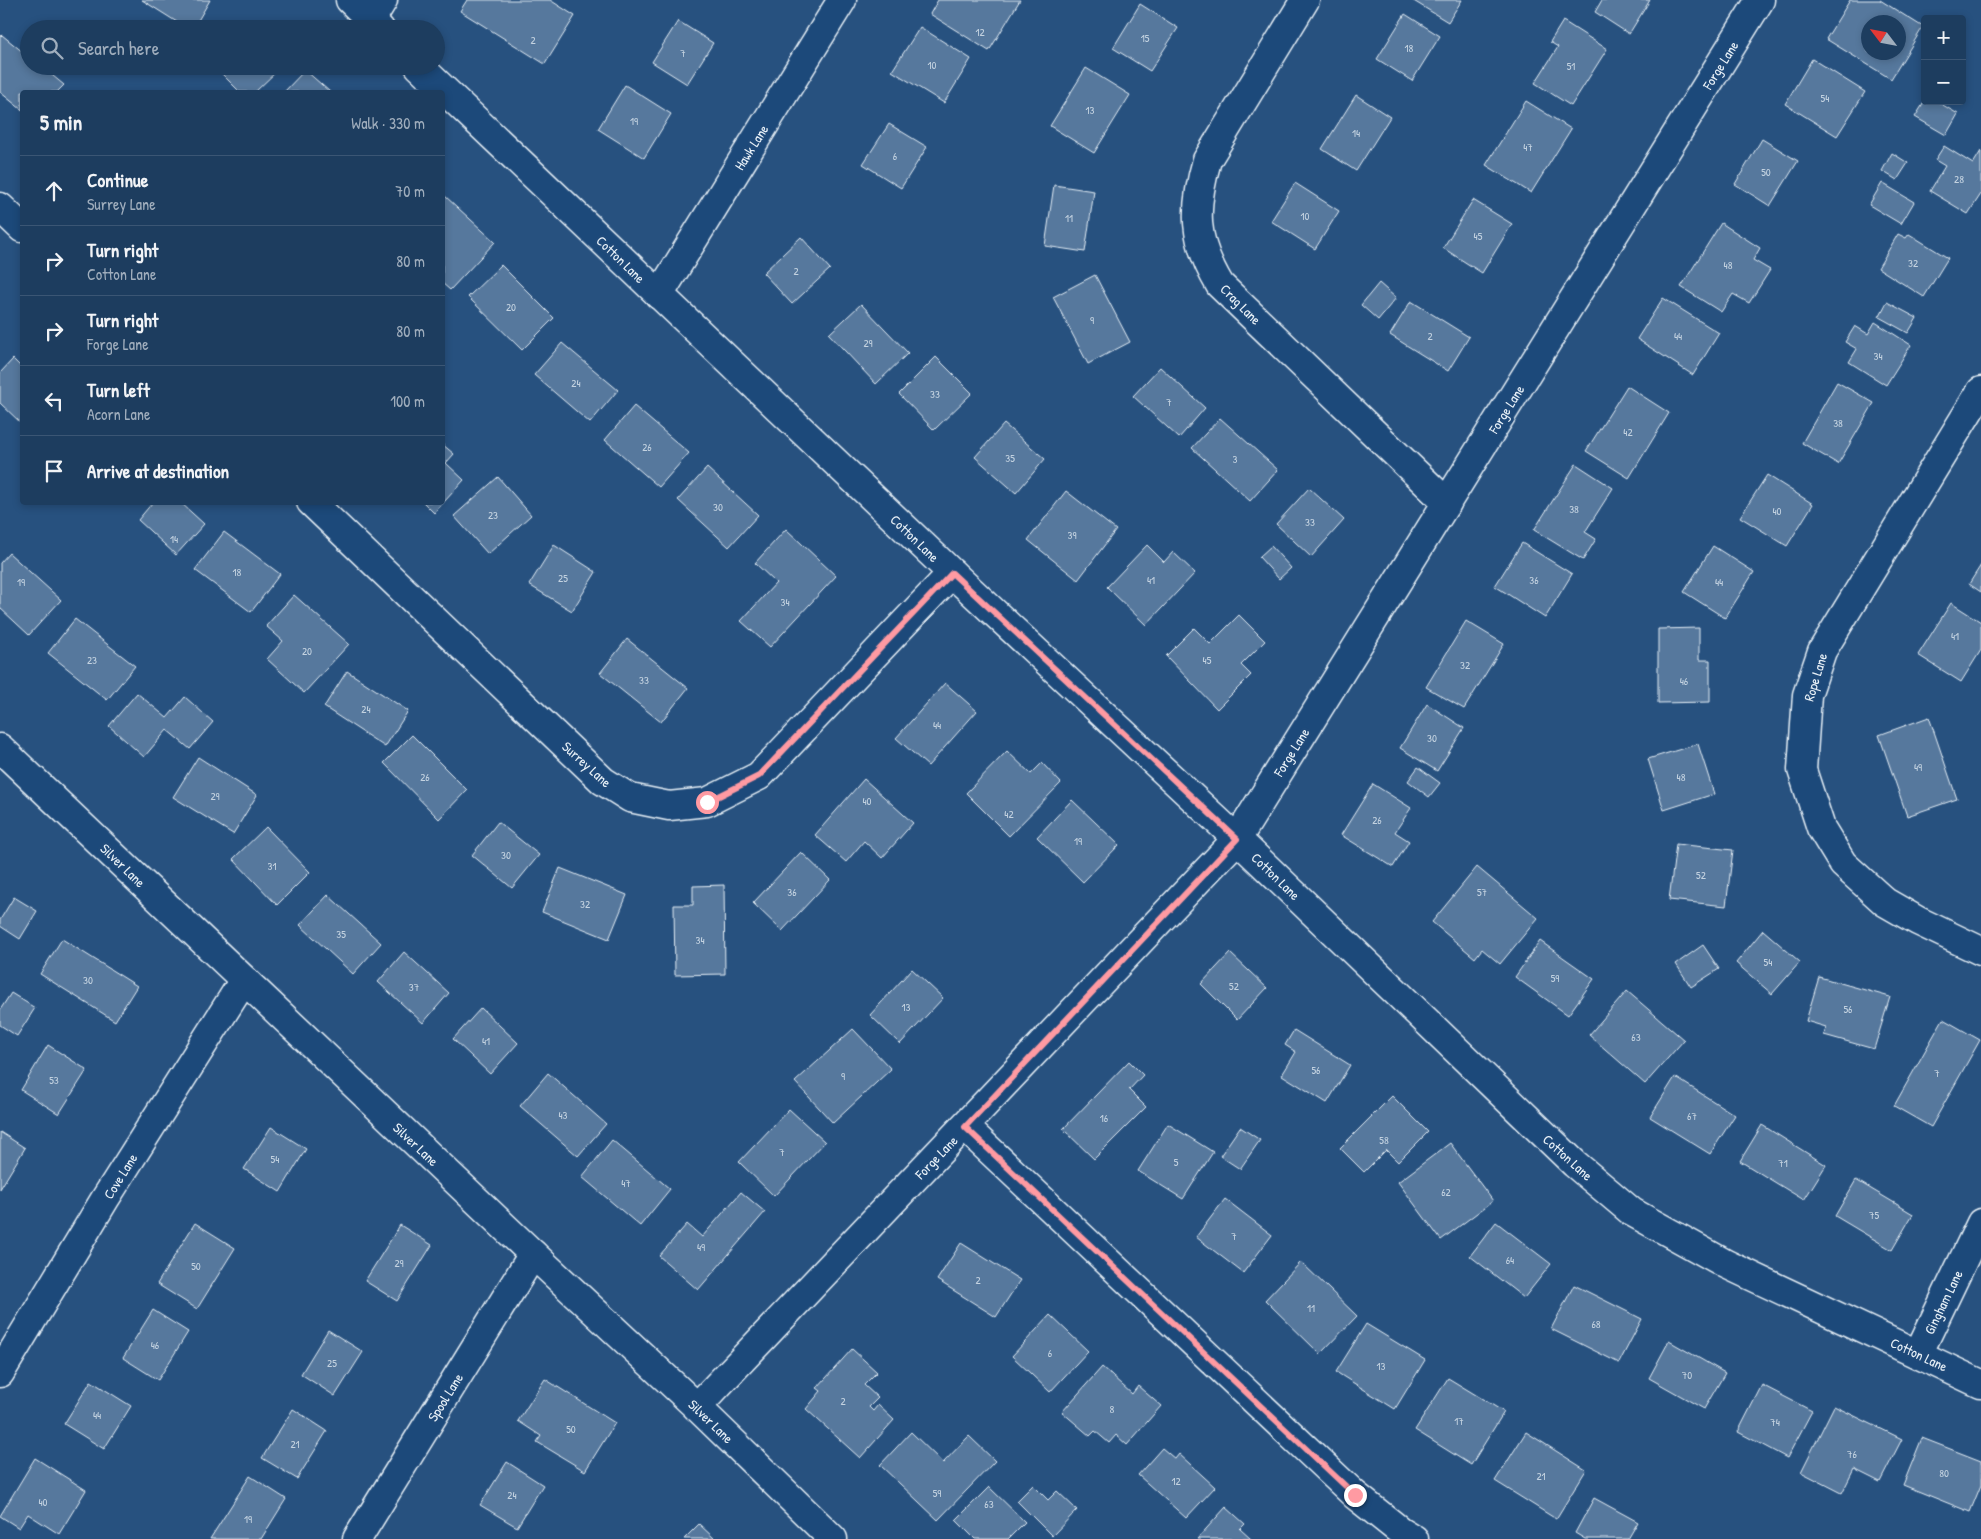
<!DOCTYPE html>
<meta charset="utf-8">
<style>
body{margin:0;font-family:"Patrick Hand",sans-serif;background:#2a4868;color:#f1f3f6}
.controls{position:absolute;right:15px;top:15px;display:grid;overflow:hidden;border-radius:5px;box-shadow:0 2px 8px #0003}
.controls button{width:45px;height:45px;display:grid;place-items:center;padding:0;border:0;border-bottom:1px solid #3b5674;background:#1d3d5f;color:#f1f3f6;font:25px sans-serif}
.compass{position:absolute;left:1861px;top:15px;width:45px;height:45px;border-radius:50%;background:#1d3d5f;box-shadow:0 2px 8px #0003;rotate:302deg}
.stop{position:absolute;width:15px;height:15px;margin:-11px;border:4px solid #ff9aa2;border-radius:50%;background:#fff}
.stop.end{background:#ff9aa2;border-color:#fff;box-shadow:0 1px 5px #0008}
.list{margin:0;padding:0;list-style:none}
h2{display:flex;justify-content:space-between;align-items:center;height:65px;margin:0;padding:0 20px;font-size:21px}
h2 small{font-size:16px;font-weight:400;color:#a0aebd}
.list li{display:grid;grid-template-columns:32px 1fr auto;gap:15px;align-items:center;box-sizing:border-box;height:70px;padding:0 20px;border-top:1px solid #3b5674}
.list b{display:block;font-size:19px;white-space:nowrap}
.list p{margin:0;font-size:16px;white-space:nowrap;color:#a0aebd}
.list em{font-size:16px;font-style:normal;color:#a0aebd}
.icon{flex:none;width:28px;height:28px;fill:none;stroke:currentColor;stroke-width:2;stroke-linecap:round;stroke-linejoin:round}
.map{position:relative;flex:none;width:1981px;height:1539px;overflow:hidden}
.search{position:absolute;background:#1d3d5f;box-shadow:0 2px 8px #0003;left:20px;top:20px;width:425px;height:55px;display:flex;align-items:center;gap:12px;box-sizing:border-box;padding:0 18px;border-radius:28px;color:#a0aebd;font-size:19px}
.panel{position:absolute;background:#1d3d5f;box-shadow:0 2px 8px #0003;left:20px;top:90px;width:425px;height:415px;border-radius:5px}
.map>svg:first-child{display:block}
.building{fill:#57789d;stroke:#e8f1f8;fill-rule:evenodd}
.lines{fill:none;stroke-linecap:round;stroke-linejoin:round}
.minor-casing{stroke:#e8f1f8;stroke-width:31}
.minor{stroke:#1f4a7a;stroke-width:28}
.route{stroke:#ff9aa2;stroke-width:6}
.labels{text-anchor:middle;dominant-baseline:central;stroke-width:5;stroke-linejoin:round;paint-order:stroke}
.number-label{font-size:11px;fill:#c4d3e1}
.street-label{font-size:14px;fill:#e8f1f8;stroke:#1f4a7a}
</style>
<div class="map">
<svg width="1981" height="1539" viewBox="0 0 1981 1539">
<rect width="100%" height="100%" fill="#27517f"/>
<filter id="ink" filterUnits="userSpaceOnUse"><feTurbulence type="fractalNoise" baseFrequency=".02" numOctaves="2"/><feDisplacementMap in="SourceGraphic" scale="10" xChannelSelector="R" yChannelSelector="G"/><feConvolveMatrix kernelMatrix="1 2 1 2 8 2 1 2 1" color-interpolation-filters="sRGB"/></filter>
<g filter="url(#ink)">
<!-- building -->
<g class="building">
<polygon points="142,0 210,0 193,29 188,29"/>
<polygon points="467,0 550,0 575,16 545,64 460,11"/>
<polygon points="938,0 1020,0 989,51 930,14"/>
<polygon points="1412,0 1462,0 1448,22"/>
<polygon points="1602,0 1650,0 1629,34 1595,12"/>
<path d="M1850,0H1880L1923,27L1891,79L1826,39ZM1868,22H1898V52H1868Z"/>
<polygon points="1140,4 1178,28 1150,71 1113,48"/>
<polygon points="1405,14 1440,36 1412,81 1377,59"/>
<polygon points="678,21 713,43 687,84 652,62"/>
<polygon points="1563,21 1607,49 1571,106 1535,83 1558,47 1550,42"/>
<polygon points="920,27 971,59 944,103 892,71"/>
<polygon points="2,35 29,57 29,66 41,66 64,85 57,92 22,92 22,110 0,92 0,37"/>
<polygon points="1812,59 1865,92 1837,136 1785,104"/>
<polygon points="214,66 275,66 278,70 255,92 240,92"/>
<polygon points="1086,68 1130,95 1094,153 1050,126"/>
<polygon points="305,70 330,92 284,92"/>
<polygon points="625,85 671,114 644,158 598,129"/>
<polygon points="1356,95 1390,117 1356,171 1322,149"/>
<polygon points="1526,101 1571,129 1531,193 1486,165"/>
<polygon points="1925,101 1936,101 1958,114 1946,135 1915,117"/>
<polygon points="889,124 927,147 901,188 863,164"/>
<polygon points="1762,139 1798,161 1770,206 1735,184"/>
<polygon points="1944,146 1973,164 1981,151 1981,194 1968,214 1930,191 1945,166 1935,160"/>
<polygon points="1892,153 1908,163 1897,180 1882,171"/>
<polygon points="1295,183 1339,211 1315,249 1271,221"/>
<polygon points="1882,183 1914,202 1901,224 1869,205"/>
<polygon points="1054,185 1094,191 1085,252 1045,246"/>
<polygon points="445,196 495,242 450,290 442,283 442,199"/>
<polygon points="1473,200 1512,224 1482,273 1443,248"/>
<polygon points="1721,223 1760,248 1753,260 1770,270 1749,303 1733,294 1721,312 1681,287"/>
<polygon points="1898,234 1906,238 1909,234 1948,258 1924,297 1878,268"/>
<polygon points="801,237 830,269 792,304 763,273"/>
<polygon points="501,265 554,318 522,350 468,297"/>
<polygon points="1095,275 1130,342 1088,364 1053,297"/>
<polygon points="1379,283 1396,298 1378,320 1361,305"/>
<polygon points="1663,298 1719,333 1693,375 1637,339"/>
<polygon points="1411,301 1469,337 1448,371 1390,335"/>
<polygon points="1887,302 1917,318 1908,333 1879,317"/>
<polygon points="861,304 908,353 876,384 829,334"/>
<polygon points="1875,322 1911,345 1886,385 1849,362 1857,349 1845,342 1855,326 1868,334"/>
<polygon points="562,343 618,390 590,423 534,375"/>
<polygon points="936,357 972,393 934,430 899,394"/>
<polygon points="13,359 22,368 22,424 0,403 0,373"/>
<polygon points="1160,367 1205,408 1179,438 1133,396"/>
<polygon points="1837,382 1874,403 1838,464 1802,443"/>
<polygon points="1627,386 1669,413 1629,478 1586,451"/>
<polygon points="634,406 689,453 659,487 605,440"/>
<polygon points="1220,418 1278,470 1250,501 1192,448"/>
<polygon points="1004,424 1045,459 1016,493 975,457"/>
<polygon points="442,444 454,454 446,463 464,480 434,513 423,502 442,502"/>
<polygon points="1576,464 1613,488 1585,532 1596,539 1583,560 1534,530"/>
<polygon points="707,468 758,515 729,547 678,500"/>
<polygon points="1767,475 1813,504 1787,546 1740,517"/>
<polygon points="498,477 531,515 488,554 454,516"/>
<polygon points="1309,488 1344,520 1311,557 1276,524"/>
<polygon points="1066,491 1116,530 1078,580 1028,540"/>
<polygon points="153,502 180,502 204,524 176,555 138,520"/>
<polygon points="786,529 836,576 770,647 741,621 776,583 755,563"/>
<polygon points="224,532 280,574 251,612 195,570"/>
<polygon points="1522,543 1572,574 1545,618 1495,586"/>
<polygon points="554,545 596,572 572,611 529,585"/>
<polygon points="1147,545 1164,562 1173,552 1195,573 1146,625 1107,587"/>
<polygon points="1271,546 1291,568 1279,579 1259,557"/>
<polygon points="1713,546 1754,572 1725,618 1684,592"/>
<polygon points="9,553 61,600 29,635 0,608 0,563"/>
<polygon points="1981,565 1981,592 1969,584"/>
<polygon points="294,595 349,644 304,693 267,659 283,641 266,626"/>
<polygon points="1951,603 1981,622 1981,650 1961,682 1918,655"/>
<polygon points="1239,615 1265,641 1241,665 1251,675 1217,709 1166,656 1194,628 1210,644"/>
<polygon points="75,619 135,666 107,700 48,653"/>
<polygon points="1466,621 1504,644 1464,709 1426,687"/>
<polygon points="1699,628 1699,660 1710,660 1710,702 1658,703 1658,629"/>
<polygon points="627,639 688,688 661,722 600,673"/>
<polygon points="347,671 408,711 385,747 324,707"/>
<polygon points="945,683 977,711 928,766 896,738"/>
<polygon points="137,693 167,718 185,697 213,722 190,749 167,730 144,757 109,726"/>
<polygon points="1427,704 1464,728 1437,771 1400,748"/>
<polygon points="1929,717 1957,799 1907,816 1879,735"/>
<polygon points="412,735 467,790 439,819 384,763"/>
<polygon points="1698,744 1714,794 1664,810 1648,759"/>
<polygon points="1007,751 1031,774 1042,763 1061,783 1009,836 966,793"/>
<polygon points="198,757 257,795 233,834 173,797"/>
<polygon points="1418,767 1440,783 1429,797 1408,781"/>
<polygon points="864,779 913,823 882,858 864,841 846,862 815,835"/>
<polygon points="1373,784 1411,808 1395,832 1409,841 1393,867 1341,835"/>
<polygon points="1072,800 1119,845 1083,882 1037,837"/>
<polygon points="498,822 539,855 512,888 472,855"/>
<polygon points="266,827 310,872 277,905 233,859"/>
<polygon points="1676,844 1733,850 1726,906 1669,900"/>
<polygon points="801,852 830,880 782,931 753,903"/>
<polygon points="1477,867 1538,918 1500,964 1482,949 1475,958 1432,922"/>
<polygon points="560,868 627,895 609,939 542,912"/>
<polygon points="724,885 725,974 675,975 674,905 693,905 693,886"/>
<polygon points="328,895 381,943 353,974 300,925"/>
<polygon points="14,897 37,911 20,939 0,926 0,920"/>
<polygon points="1763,930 1800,962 1772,994 1736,963"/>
<polygon points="62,939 137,986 115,1021 40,974"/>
<polygon points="1540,941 1594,979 1568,1015 1515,977"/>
<polygon points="1703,945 1719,969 1691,987 1676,964"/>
<polygon points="404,952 449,993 423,1023 378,982"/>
<polygon points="1230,953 1267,988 1237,1020 1201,984"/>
<polygon points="912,969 943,998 900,1044 870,1015"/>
<polygon points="1819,977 1890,997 1874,1049 1824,1035 1826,1027 1806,1021"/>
<polygon points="1627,991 1684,1040 1645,1084 1589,1035"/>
<polygon points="11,993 35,1008 17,1036 0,1025 0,1010"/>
<polygon points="481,1008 518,1043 490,1074 453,1039"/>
<polygon points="1943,1019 1980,1040 1931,1127 1894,1106"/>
<polygon points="853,1029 891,1069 833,1123 795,1082"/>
<polygon points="1294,1030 1350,1065 1327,1103 1282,1075 1296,1052 1285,1045"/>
<polygon points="48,1045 87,1070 59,1114 21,1090"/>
<polygon points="1129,1061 1143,1075 1129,1090 1146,1107 1094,1159 1063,1129"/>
<polygon points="548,1073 606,1124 578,1156 520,1106"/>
<polygon points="1675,1077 1735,1115 1710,1154 1650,1117"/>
<polygon points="1392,1096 1428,1132 1398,1162 1386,1150 1364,1172 1340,1148"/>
<polygon points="789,1109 825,1142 774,1196 739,1162"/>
<polygon points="1168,1124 1213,1152 1183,1199 1138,1171"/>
<polygon points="1762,1125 1826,1165 1804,1200 1740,1161"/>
<polygon points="271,1127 306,1149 280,1192 244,1169"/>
<polygon points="1240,1127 1260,1140 1240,1169 1220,1156"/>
<polygon points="0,1132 25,1148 0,1189"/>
<polygon points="612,1140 670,1189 640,1226 582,1177"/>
<polygon points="1450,1143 1493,1201 1441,1240 1398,1182"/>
<polygon points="1856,1180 1913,1214 1892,1250 1835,1216"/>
<polygon points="741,1192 765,1212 698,1290 659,1256 687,1224 702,1237"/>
<polygon points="1225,1199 1272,1235 1243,1273 1196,1237"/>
<polygon points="1496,1222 1551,1264 1524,1298 1470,1256"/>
<polygon points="195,1223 235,1248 197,1309 157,1284"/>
<polygon points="400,1225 432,1245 397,1301 365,1281"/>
<polygon points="961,1243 1020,1280 996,1317 937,1280"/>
<polygon points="1301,1262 1357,1316 1320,1354 1265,1300"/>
<polygon points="1574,1285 1642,1319 1619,1363 1551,1329"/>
<polygon points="153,1310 188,1332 158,1380 123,1358"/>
<polygon points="1050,1315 1088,1351 1050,1392 1012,1356"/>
<polygon points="1366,1324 1425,1360 1395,1409 1336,1372"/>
<polygon points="328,1330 363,1352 335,1396 301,1374"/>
<polygon points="1669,1341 1725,1373 1704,1409 1649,1378"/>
<polygon points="852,1349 877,1372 864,1385 878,1398 869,1407 873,1411 878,1405 894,1420 860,1458 806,1409 821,1391 817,1388"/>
<polygon points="1102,1367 1132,1394 1138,1386 1161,1406 1127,1445 1116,1435 1109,1443 1095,1431 1090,1436 1062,1412"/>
<polygon points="1448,1378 1504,1412 1471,1465 1415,1430"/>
<polygon points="545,1379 615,1423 585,1471 537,1442 541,1436 518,1421"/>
<polygon points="91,1381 131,1406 104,1449 64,1424"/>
<polygon points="1762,1385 1812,1411 1787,1458 1738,1432"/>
<polygon points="1834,1406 1902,1439 1880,1482 1854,1469 1842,1493 1801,1472"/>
<polygon points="293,1409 327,1431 297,1479 262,1458"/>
<polygon points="911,1432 943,1463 969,1436 995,1461 938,1520 880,1465"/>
<polygon points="1526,1432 1586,1470 1556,1519 1495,1481"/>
<polygon points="1922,1438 1981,1461 1981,1485 1970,1512 1903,1485"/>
<polygon points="1162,1448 1175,1459 1179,1454 1215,1487 1186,1518 1138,1475"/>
<polygon points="35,1458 86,1490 59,1534 28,1514 19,1528 0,1516"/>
<polygon points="507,1462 543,1485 517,1527 480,1505"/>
<polygon points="250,1476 286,1499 261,1539 210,1539"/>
<polygon points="1033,1485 1048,1500 1057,1491 1077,1510 1052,1536 1017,1501"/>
<polygon points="989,1487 1025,1522 1008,1539 975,1539 956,1520"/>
<polygon points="1594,1498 1638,1522 1628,1539 1585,1539 1575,1533"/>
<polygon points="1226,1507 1245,1524 1240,1529 1251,1539 1197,1539"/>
<polygon points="699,1524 715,1539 684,1539"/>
</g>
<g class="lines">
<!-- minor casing -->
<g class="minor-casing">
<g id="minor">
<polyline points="350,0 380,29"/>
<path d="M1305,0L1207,160C1193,209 1193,240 1220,285L1447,503"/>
<polyline points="371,20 383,0"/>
<polyline points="419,66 952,573 1237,839 1575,1164 1632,1212 1726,1264 1981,1384"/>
<polyline points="0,207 22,228"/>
<polyline points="659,295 842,0"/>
<polyline points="1981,391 1822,651 1807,695 1802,770 1821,828 1843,864 1885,902 1918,921 1981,951"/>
<polyline points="311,502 603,781 630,798 669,806 707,802 759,776 952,573"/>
<polyline points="0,748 533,1254 697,1407 833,1539"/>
<polyline points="965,1127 1355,1495 1399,1530 1414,1539"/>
<polyline points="1918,1354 1981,1223"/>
<polyline points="0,1373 105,1199 244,980"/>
<polyline points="697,1407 1237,839 1760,0"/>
<polyline points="357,1539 533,1254"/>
</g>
</g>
<!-- minor -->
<use href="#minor" class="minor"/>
</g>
</g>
<g class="lines" filter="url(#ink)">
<!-- route -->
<polyline class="route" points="707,802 759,776 952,573 1237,839 965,1127 1355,1495"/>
</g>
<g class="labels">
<!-- number labels -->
<g class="number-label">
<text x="980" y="32">12</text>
<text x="1145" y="38">15</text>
<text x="533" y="40">2</text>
<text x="1409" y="48">18</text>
<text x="683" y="53">7</text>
<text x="932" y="65">10</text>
<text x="1571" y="66">51</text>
<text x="1825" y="98">54</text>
<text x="1090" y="110">13</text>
<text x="634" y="121">19</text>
<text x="1356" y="133">14</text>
<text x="1528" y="147">47</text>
<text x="895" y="156">6</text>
<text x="1766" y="172">50</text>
<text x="1959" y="179">28</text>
<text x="1305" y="216">10</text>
<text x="1069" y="218">11</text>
<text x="1478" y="236">45</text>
<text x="1913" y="263">32</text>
<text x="1728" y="265">48</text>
<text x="796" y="271">2</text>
<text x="511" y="307">20</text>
<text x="1092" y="320">9</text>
<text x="1430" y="336">2</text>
<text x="1678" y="336">44</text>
<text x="868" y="343">29</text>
<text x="1878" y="356">34</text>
<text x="576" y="383">24</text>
<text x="935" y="394">33</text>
<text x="1169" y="402">7</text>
<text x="1838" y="423">38</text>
<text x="1628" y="432">42</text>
<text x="647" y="447">26</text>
<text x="1010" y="458">35</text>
<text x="1235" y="459">3</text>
<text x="718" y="507">30</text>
<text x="1574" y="509">38</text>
<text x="1777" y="511">40</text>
<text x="493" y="515">23</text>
<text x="1310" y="522">33</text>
<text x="1072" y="535">39</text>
<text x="174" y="539">14</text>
<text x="237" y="572">18</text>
<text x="563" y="578">25</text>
<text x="1151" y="580">41</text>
<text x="1534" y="580">36</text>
<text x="21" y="582">19</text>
<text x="1719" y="582">44</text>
<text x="785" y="602">34</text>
<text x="1955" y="636">41</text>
<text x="307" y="651">20</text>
<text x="92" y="660">23</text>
<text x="1207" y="660">45</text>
<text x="1465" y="665">32</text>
<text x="644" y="680">33</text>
<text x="1684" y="681">46</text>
<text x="366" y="709">24</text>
<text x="937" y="725">44</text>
<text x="1432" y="738">30</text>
<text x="1918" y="767">49</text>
<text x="425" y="777">26</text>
<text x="1681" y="777">48</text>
<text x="215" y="796">29</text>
<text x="867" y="801">40</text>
<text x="1009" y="814">42</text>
<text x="1377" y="820">26</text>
<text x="1078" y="841">19</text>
<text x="506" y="855">30</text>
<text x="272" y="866">31</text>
<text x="1701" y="875">52</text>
<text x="792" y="892">36</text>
<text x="1482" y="892">57</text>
<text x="585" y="904">32</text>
<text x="341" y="934">35</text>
<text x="700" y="940">34</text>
<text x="1768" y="962">54</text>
<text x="1555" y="978">59</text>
<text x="88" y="980">30</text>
<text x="1234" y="986">52</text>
<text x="414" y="987">37</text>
<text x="906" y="1007">13</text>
<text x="1848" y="1009">56</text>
<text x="1636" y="1037">63</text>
<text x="486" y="1041">41</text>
<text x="1316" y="1070">56</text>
<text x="1937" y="1073">7</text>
<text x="843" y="1076">9</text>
<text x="54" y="1080">53</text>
<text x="563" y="1115">43</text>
<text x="1692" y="1116">67</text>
<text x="1104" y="1118">16</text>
<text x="1384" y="1140">58</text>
<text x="782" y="1152">7</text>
<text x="275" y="1159">54</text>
<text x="1176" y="1162">5</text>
<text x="1783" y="1163">71</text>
<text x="626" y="1183">47</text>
<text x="1446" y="1192">62</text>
<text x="1874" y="1215">75</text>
<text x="1234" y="1236">7</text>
<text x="701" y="1247">49</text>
<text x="1510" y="1260">64</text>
<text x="399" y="1263">29</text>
<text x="196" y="1266">50</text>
<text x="978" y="1280">2</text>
<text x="1311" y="1308">11</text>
<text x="1596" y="1324">68</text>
<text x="155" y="1345">46</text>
<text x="1050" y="1353">6</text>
<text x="332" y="1363">25</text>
<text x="1381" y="1366">13</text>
<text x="1687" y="1375">70</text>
<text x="843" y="1401">2</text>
<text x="1112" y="1409">8</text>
<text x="97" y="1415">44</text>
<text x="1459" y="1421">17</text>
<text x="1775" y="1422">74</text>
<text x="571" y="1429">50</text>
<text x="295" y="1444">21</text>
<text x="1852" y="1454">76</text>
<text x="1944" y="1473">80</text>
<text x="1541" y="1476">21</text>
<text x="1176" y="1481">12</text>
<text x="937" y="1493">59</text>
<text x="512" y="1495">24</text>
<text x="43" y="1502">40</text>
<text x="989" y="1504">63</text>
<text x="248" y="1519">19</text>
</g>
<!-- street labels -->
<g class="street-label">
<text transform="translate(1720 65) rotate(-58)">Forge Lane</text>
<text transform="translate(751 147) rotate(-58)">Hawk Lane</text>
<text transform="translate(621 259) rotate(44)">Cotton Lane</text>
<text transform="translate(1241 304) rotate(45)">Crag Lane</text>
<text transform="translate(1506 409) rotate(-58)">Forge Lane</text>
<text transform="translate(915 538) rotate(44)">Cotton Lane</text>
<text transform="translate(1815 677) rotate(-73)">Rope Lane</text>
<text transform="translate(1291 752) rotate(-58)">Forge Lane</text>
<text transform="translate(587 764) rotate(42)">Surrey Lane</text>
<text transform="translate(123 865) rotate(44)">Silver Lane</text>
<text transform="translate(1276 876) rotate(44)">Cotton Lane</text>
<text transform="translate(416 1144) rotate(43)">Silver Lane</text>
<text transform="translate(936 1157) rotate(-46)">Forge Lane</text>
<text transform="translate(1568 1157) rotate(42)">Cotton Lane</text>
<text transform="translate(120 1176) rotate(-58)">Cove Lane</text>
<text transform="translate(1943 1302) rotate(-64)">Gingham Lane</text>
<text transform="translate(1919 1354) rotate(25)">Cotton Lane</text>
<text transform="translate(445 1397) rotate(-58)">Spool Lane</text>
<text transform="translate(711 1421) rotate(44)">Silver Lane</text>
</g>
</g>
</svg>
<div class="controls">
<button>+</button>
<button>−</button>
</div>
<svg class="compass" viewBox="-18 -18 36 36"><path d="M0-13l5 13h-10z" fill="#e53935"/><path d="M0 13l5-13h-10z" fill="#a0aebd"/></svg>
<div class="stop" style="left:707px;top:802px"></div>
<div class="stop end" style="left:1355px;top:1495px"></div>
<div class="search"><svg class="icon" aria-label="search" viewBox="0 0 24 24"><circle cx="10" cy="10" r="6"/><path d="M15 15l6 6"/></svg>Search here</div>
<section class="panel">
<h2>5 min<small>Walk · 330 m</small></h2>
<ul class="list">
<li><svg class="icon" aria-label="ahead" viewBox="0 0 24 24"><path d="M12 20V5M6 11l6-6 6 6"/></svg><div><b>Continue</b><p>Surrey Lane</p></div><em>70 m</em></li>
<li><svg class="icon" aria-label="right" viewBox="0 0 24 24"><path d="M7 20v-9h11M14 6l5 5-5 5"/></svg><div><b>Turn right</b><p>Cotton Lane</p></div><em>80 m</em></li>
<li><svg class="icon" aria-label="right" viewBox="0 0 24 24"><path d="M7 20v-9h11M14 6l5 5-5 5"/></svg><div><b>Turn right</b><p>Forge Lane</p></div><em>80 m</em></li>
<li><svg class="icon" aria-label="left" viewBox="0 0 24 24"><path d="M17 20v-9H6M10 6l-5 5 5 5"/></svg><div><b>Turn left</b><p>Acorn Lane</p></div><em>100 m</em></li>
<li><svg class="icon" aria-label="arrive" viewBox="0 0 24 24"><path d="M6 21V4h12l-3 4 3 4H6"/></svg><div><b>Arrive at destination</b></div></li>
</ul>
</section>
</div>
